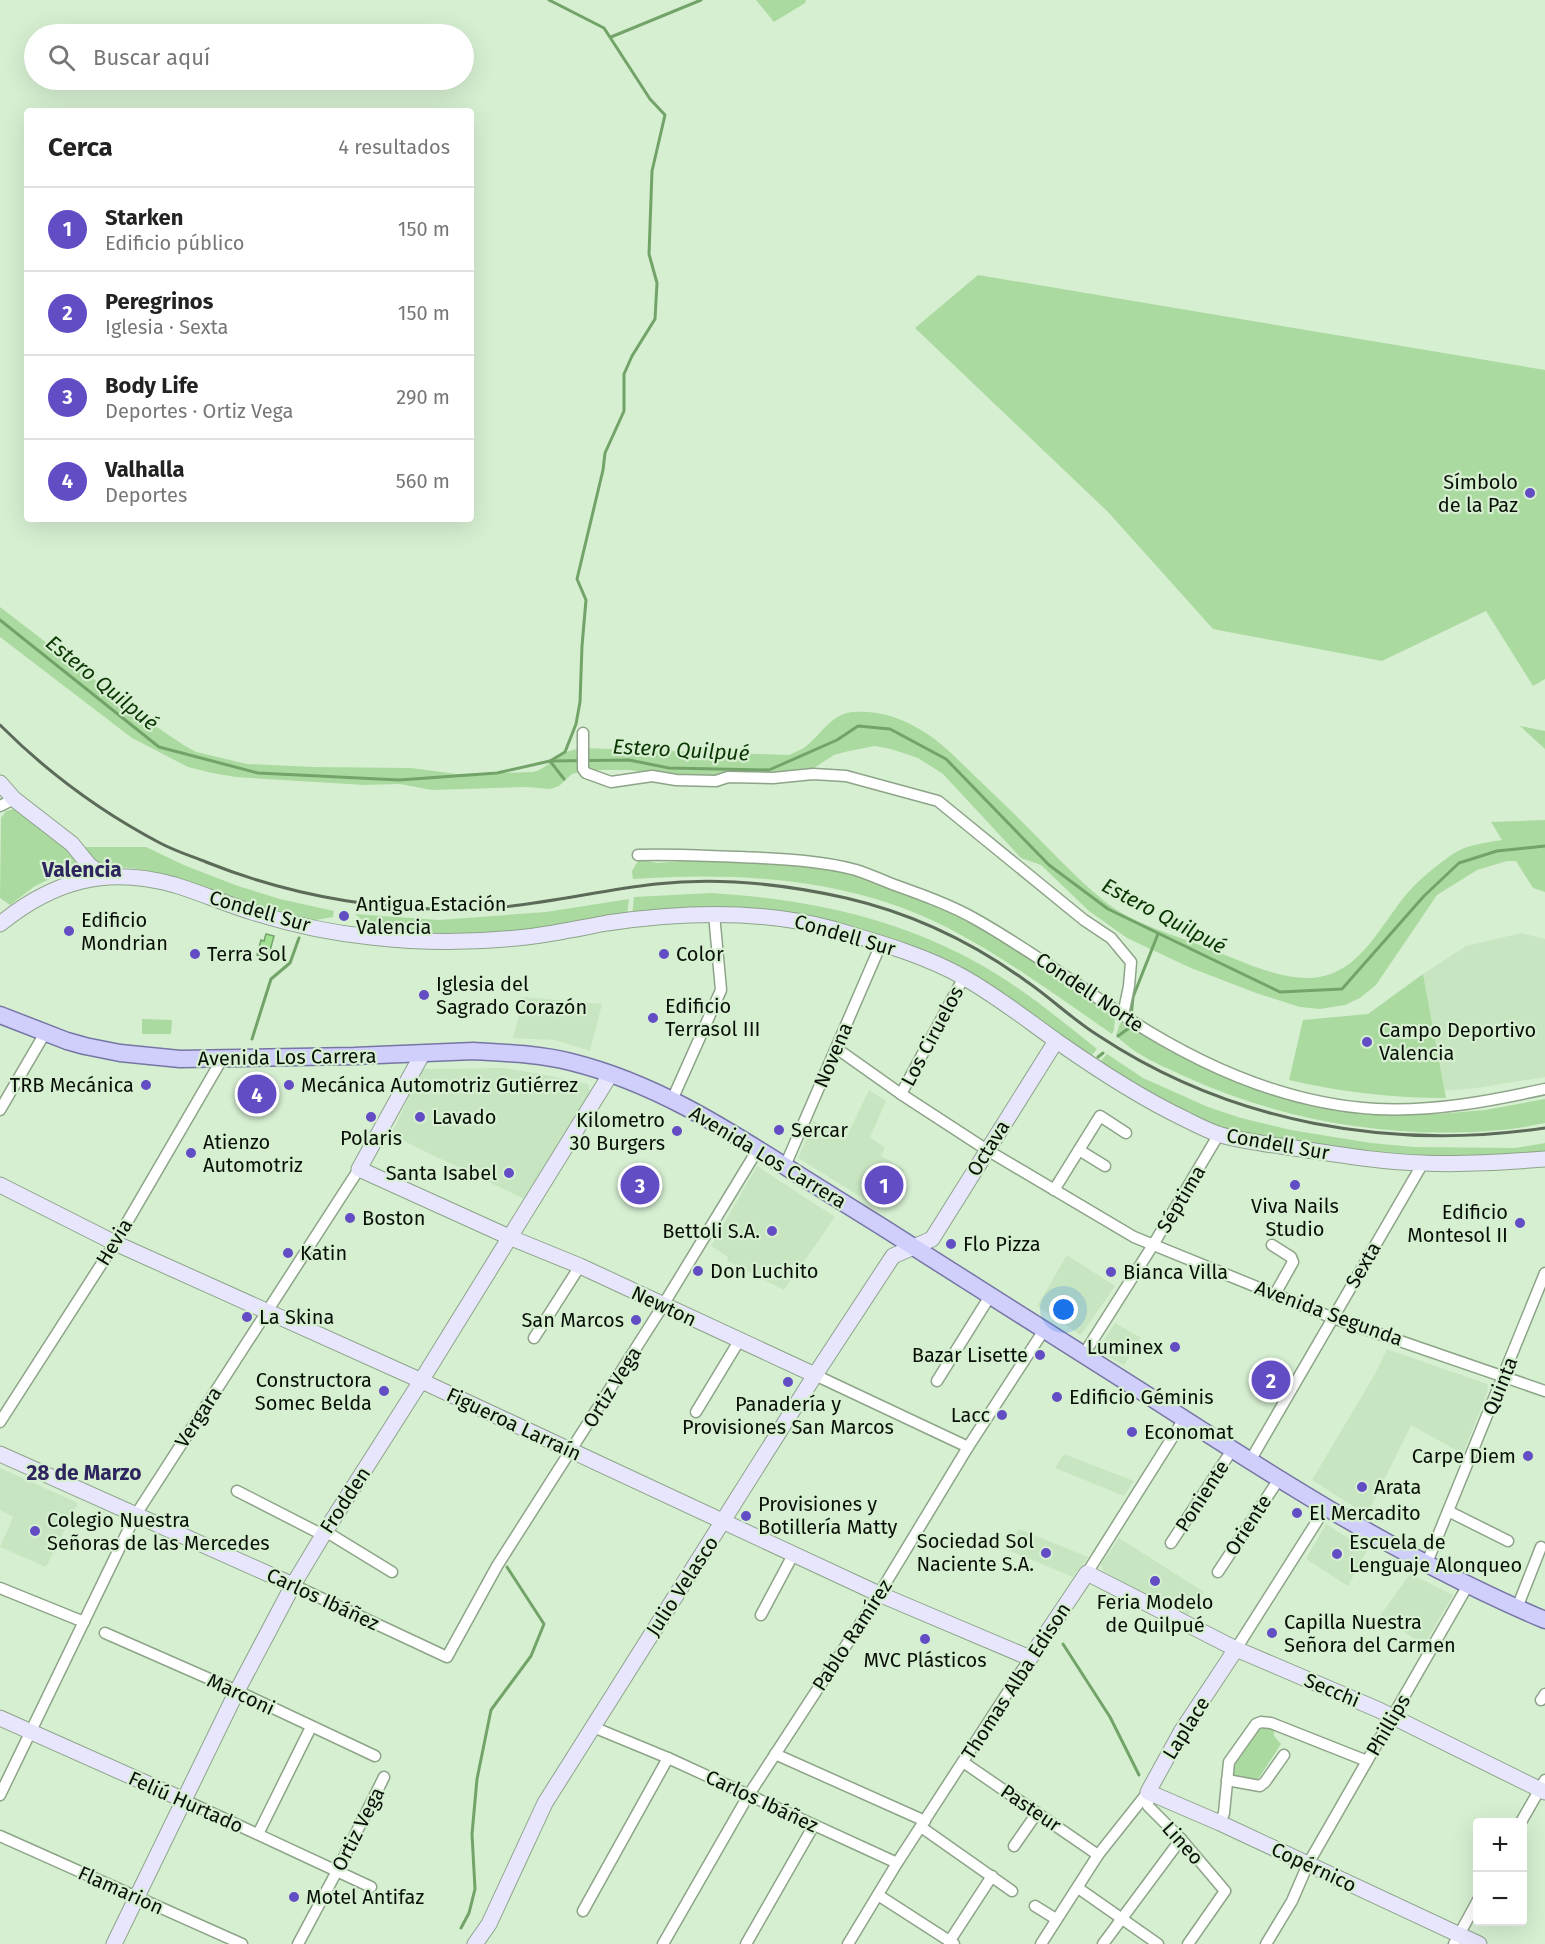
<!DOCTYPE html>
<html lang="es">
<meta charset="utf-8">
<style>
body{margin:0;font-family:"Fira Sans",sans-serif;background:#f6f6f6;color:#222}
.controls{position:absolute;right:18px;bottom:18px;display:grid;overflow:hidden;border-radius:6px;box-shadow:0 6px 24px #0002}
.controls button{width:54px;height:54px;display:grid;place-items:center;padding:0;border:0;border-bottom:2px solid #e0e0e0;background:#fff;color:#222;font:30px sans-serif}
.you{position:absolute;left:1064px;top:1310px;width:21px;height:21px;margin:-15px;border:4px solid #fff;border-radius:50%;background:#1a73e8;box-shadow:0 0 0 9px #1a73e833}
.badge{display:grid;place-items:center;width:39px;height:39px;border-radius:50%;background:#624dc5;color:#fff;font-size:20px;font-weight:700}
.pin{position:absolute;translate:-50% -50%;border:3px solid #fff;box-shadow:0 2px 6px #0006}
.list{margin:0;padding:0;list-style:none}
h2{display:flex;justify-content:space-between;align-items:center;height:78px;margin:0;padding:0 24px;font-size:26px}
h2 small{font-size:20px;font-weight:400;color:#767676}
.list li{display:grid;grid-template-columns:39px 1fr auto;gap:18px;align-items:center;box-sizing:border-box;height:84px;padding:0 24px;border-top:2px solid #e0e0e0}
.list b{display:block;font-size:22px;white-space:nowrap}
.list p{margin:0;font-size:20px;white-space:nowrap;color:#767676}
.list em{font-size:20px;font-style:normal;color:#767676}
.icon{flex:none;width:33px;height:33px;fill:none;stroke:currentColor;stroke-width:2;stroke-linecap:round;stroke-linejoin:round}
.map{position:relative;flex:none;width:1545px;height:1944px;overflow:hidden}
.search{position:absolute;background:#fff;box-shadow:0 6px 24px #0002;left:24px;top:24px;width:450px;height:66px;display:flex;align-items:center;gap:15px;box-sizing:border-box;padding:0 21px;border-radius:33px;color:#767676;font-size:22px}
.panel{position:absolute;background:#fff;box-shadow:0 6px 24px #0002;left:24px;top:108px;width:450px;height:414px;border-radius:6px}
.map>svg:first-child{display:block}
.built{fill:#c8e5c1}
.green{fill:#abdaa0}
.water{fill:#a0e291;stroke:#72a368;stroke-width:1.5}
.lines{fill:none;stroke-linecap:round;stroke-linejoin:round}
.stream{stroke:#72a368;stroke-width:3}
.street-casing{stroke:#8da488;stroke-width:13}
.secondary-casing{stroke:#8da488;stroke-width:17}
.primary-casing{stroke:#7676a4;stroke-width:19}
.street{stroke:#fff;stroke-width:10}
.secondary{stroke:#e8e6fd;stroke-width:15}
.primary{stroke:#d0cefb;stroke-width:16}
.rail{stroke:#5c6b59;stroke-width:3}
.poi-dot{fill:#624dc5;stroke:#d6efd1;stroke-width:2}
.labels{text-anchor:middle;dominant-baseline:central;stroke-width:4.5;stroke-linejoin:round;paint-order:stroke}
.poi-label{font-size:20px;fill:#081007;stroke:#d6efd1;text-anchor:start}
.street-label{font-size:20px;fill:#081007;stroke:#d6efd1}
.water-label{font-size:21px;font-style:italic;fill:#093500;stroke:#d6efd1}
.neighbourhood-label{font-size:21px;font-weight:bold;fill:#2e255f;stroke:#d6efd1}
</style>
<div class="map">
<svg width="1545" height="1944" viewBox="0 0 1545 1944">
<rect width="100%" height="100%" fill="#d6efd1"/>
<!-- built -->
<g class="built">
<polygon points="1521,933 1545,939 1545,1077 1477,1088 1445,1091 1423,974 1466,946"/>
<polygon points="524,997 602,1004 590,1051 555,1040 513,1038"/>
<polygon points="505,1068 546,1075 588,1084 590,1092 524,1199 391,1135 422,1069"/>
<polygon points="869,1090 886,1101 870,1137 885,1148 881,1156 905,1170 880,1209 798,1158 814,1121 845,1140"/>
<polygon points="757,1166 835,1217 784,1290 727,1261 728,1257 711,1246"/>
<polygon points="1067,1255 1115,1286 1081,1335 1037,1306"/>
<polygon points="1115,1323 1141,1338 1124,1365 1102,1353 1099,1348"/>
<polygon points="1387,1349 1487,1384 1488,1390 1463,1454 1411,1425 1367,1515 1312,1480 1375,1374"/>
<polygon points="1064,1454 1134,1481 1124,1496 1055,1468"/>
<polygon points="0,1468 78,1503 46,1567 0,1547 13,1517 0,1510"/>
<polygon points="1326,1524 1367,1550 1348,1586 1306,1559"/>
<polygon points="1019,1529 1088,1557 1073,1577 1005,1549"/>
<polygon points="1119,1538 1204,1592 1187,1617 1103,1571 1101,1564"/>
<polygon points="1410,1574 1453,1595 1424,1645 1380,1616"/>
</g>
<!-- green -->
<g class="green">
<polygon points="756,0 806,0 805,3 774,22"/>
<polygon points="978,275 1545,370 1545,679 1533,686 1486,611 1382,661 1213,629 1108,512 915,328"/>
<path d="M0,607L151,723L182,744L196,752L247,764L315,767L411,768L457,774L533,772C548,768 553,757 567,752C571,750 577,749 582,748L789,755C795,752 801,750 805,747C821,735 830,715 852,712C877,710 900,717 921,730C941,741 962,764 979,780C1000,800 1021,820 1041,841C1061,861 1081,882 1103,900C1131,923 1169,933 1202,946C1236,958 1274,979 1310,978C1362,976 1381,921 1412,888C1421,878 1450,854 1462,849C1474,844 1489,842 1502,840L1491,822L1545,820V892L1533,888L1516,861H1507L1477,870L1437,895L1376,985L1360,998L1345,1005L1332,1007L1320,1009L1300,1007L1256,993L1191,968L1127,938L1089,911L1041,865L1021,858L943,774L918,758L891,749L875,746L849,751L834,755L803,775L711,782L630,770H587L572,774L559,786L550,789L527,787L432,790L400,784L364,785L236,777L212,773L188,767L132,738L0,637Z"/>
<polygon points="1520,726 1545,731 1545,749"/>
<polygon points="14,809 67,848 76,858 74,866 67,871 35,886 10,905 0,898 1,818 6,811"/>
<polygon points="85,847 146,847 186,866 238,886 280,899 334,911 333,917 310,921 286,917 160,874 133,868 100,866 92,859"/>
<path d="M639,859L657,863L700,860L769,861L844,872L950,912L998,938L1097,1000L1115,1018L1114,1030L1112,1034C1058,997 1006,958 948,928C851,878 740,872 633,879L632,871Z"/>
<path d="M711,893C805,899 891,916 974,961C1019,985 1058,1018 1097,1049L1088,1060L981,984L806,918L632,916L634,897Z"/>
<polygon points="629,899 627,916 489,936 381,934 355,914 439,920 546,912"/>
<path d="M1423,974L1446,1098C1392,1098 1341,1092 1289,1080L1303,1020L1368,1014Z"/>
<polygon points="142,1019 172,1020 171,1034 142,1034"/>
<path d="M1120,1023H1128L1250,1086L1322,1109L1375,1114H1438L1485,1110L1545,1099V1123C1530,1126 1515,1129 1500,1130C1394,1140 1282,1121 1186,1077C1163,1066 1134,1055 1116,1035Z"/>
<polygon points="1107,1054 1143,1078 1208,1107 1241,1118 1291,1130 1371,1143 1414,1147 1515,1148 1545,1143 1545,1155 1410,1158 1228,1132 1193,1118 1097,1065"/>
<path d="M1262,1726L1274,1728V1736L1281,1744L1255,1784L1234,1779C1228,1761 1247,1744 1257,1730Z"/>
</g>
<!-- water -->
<polygon class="water" points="266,934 274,936 268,958 257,955 261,940 264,941"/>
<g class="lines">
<!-- stream -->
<g class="stream">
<polyline points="549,0 604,28 650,99 665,115 652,171 649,254 657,283 655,319 632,356 624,374 624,411 605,453 603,470 577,579 586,600 582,646 580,702 576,724 565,752 550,761 564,779"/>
<polyline points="611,37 701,0"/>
<polyline points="0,620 159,747 258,773 399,780 497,773 550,761 629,760 669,768 769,770 837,740 858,726 890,729 946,759 1049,865 1108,909 1280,992 1342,989 1424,896 1459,863 1497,851 1545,846"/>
<polyline points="1131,1017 1133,997 1158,934"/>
<polyline points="1118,1036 1129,1028 1130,1024"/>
<polyline points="252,1039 271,979 290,963 299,938"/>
<polyline points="1098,1057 1103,1053"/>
<polyline points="1063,1644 1110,1717 1139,1775"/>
<polyline points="461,1928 469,1913 475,1889 472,1834 477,1779 491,1710 531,1656 544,1624 507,1567"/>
</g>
<!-- street casing -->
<g class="street-casing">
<g id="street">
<polyline points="583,733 583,769 586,773 611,782 652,776 676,780 716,781 728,777 773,778 813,774 846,776 938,801 1084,920 1111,938 1131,962 1129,986 1123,1015"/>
<polyline points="0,806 14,799"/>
<path d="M638,855C672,854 706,856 740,857C779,859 818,860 856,870C868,874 880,879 892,884C920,894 951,905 977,920C1028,949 1075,983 1124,1016C1199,1065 1286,1104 1376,1109C1433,1112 1490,1101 1545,1089"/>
<polyline points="836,1048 901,1094 987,1150 1134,1237 1333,1318 1545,1391"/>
<polyline points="901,1094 964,977"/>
<polyline points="672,1100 721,990 714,914"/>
<polyline points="0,1110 45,1033"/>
<polyline points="1079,1150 1105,1166"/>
<polyline points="785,1166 881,944"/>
<polyline points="1054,1190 1100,1116 1126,1133"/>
<polyline points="1272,1245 1291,1257 1293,1262 1275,1294"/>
<polyline points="534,1338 580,1266"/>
<polyline points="1084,1354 1153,1245 1219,1134"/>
<polyline points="815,1375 968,1447"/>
<polyline points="937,1381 990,1296"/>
<polyline points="696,1412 739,1341"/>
<polyline points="0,1422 115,1243 222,1059"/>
<polyline points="1250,1461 1423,1163"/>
<polyline points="237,1491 323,1535"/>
<polyline points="1448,1511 1508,1541"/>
<polyline points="325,1531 392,1572"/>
<polyline points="1171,1543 1232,1450"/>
<polyline points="1426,1565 1545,1273"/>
<polyline points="1218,1572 1279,1479"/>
<polyline points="1087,1573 1184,1419"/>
<polyline points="293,1585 447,1657 497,1566 657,1315 758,1149"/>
<polyline points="0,1588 84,1622"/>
<polyline points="1517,1608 1541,1547"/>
<polyline points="761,1615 794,1553"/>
<polyline points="105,1633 237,1691 375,1756"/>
<polyline points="1236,1649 1326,1507"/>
<polyline points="1541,1700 1545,1694"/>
<polyline points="593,1727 668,1758 897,1863"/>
<polyline points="775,1754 925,1821"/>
<polyline points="963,1762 1098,1855"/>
<polyline points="1227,1780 1260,1786 1265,1782 1284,1755"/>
<polyline points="1148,1792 1148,1806 1181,1839 1225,1891 1188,1944"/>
<polyline points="0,1795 135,1516 359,1169"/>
<polyline points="184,1800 371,1887"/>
<polyline points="1521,1822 1545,1780"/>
<polyline points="1220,1823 1224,1813 1229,1762 1256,1724 1261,1722 1271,1723 1367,1761"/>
<polyline points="921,1827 1012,1891"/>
<polyline points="258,1834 311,1727"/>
<polyline points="0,1836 242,1944"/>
<polyline points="1014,1846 1037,1813"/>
<polyline points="1078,1888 1158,1944"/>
<polyline points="878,1895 954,1944"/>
<polyline points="1035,1906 1056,1919"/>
<polyline points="583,1911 668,1758"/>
<polyline points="949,1942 992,1876"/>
<polyline points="298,1944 337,1871 384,1777"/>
<polyline points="663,1944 748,1796 873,1604 968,1447 1044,1330"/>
<polyline points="746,1944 814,1825"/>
<polyline points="848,1944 897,1863 1030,1658"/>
<polyline points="1041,1944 1098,1855 1148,1792"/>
<polyline points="1103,1944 1181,1839"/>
<polyline points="1266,1944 1292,1901 1308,1864 1468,1585"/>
<polyline points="1454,1944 1478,1900"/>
</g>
</g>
<!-- secondary casing -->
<g class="secondary-casing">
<g id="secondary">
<polyline points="0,783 14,799 72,844 89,865 104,876"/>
<path d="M0,924C54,880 107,866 175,885C201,893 226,904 252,912C290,924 331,933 371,937C423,943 474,943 526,937C553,934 580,928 607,923C682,912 760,909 833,929C877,942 924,955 963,977C997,996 1027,1020 1058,1042C1098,1070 1139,1097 1183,1118C1195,1124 1208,1131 1221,1135C1246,1142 1275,1145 1301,1149C1341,1155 1382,1162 1423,1163C1463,1165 1505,1162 1545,1159"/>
<polyline points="423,1053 359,1169 509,1237 580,1266 815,1375"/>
<polyline points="0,1185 115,1243 413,1377 879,1594 1030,1658 1087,1573 1236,1649 1379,1710 1545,1792"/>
<polyline points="0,1454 293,1585"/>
<polyline points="1236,1649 1181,1732 1148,1792 1220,1823 1479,1944"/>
<polyline points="0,1718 184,1800"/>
<polyline points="114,1944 237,1691 293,1585 323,1535 421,1381 610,1075"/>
<polyline points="475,1944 489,1924 545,1803 815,1375 893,1256 932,1239 1056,1041"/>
</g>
</g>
<!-- primary casing -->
<g class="primary-casing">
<path id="primary" d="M0,1015L67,1041L85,1046L120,1053L180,1059L354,1056L474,1051C507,1053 539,1054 571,1062C652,1082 722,1126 791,1170C841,1201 892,1233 942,1265C1009,1308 1077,1350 1144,1393C1274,1477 1403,1560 1545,1620"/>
</g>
<!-- street -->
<use href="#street" class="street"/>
<!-- secondary -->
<use href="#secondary" class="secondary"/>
<!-- primary -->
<use href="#primary" class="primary"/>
<!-- rail -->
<path class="rail" d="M0,725C47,772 101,812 160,843C175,851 191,856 206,862C296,898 394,914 491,908C547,904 601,890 656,884C720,877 784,884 846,898C911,913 972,942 1026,981C1051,998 1073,1020 1099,1036C1231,1123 1390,1151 1545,1128"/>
</g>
<!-- markers -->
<g class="poi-dot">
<circle cx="1530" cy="493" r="6"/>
<circle cx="344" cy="916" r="6"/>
<circle cx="69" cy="931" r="6"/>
<circle cx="195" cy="954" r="6"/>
<circle cx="664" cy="954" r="6"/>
<circle cx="424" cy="995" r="6"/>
<circle cx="653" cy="1018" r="6"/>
<circle cx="1367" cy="1042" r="6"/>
<circle cx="146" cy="1085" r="6"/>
<circle cx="289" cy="1085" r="6"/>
<circle cx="371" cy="1117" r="6"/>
<circle cx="420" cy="1117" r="6"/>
<circle cx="779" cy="1130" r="6"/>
<circle cx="677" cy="1131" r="6"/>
<circle cx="191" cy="1153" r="6"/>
<circle cx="509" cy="1173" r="6"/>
<circle cx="1295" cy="1185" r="6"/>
<circle cx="350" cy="1218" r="6"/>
<circle cx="1520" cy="1223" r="6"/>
<circle cx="772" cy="1231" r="6"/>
<circle cx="951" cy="1244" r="6"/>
<circle cx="288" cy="1253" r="6"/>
<circle cx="698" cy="1271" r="6"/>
<circle cx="1111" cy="1272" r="6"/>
<circle cx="247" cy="1317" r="6"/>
<circle cx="636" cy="1320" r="6"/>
<circle cx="1175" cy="1347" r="6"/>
<circle cx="1040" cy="1355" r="6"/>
<circle cx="788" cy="1382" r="6"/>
<circle cx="384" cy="1391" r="6"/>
<circle cx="1057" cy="1397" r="6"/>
<circle cx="1002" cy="1415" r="6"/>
<circle cx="1132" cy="1432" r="6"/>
<circle cx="1528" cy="1456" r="6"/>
<circle cx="1362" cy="1487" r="6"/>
<circle cx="1297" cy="1513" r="6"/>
<circle cx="746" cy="1516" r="6"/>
<circle cx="35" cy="1531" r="6"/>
<circle cx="1046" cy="1553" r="6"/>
<circle cx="1337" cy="1554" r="6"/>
<circle cx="1155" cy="1581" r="6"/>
<circle cx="1272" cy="1633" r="6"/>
<circle cx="925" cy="1639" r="6"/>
<circle cx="294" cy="1897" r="6"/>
</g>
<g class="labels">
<!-- poi labels -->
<g class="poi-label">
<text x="1518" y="482" text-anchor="end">Símbolo<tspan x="1518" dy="23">de la Paz</tspan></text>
<text x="356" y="904">Antigua Estación<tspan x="356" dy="23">Valencia</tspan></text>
<text x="81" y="920">Edificio<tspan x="81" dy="23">Mondrian</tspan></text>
<text x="207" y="954">Terra Sol</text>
<text x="676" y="954">Color</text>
<text x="436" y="984">Iglesia del<tspan x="436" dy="23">Sagrado Corazón</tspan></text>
<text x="665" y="1006">Edificio<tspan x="665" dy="23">Terrasol III</tspan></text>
<text x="1379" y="1030">Campo Deportivo<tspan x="1379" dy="23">Valencia</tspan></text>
<text x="134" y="1085" text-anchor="end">TRB Mecánica</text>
<text x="301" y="1085">Mecánica Automotriz Gutiérrez</text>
<text x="432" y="1117">Lavado</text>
<text x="665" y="1120" text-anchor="end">Kilometro<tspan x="665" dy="23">30 Burgers</tspan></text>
<text x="791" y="1130">Sercar</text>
<text x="371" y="1138" text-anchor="middle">Polaris</text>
<text x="203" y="1142">Atienzo<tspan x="203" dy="23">Automotriz</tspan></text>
<text x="497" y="1173" text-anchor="end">Santa Isabel</text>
<text x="1295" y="1206" text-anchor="middle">Viva Nails<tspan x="1295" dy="23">Studio</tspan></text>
<text x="1508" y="1212" text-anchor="end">Edificio<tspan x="1508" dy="23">Montesol II</tspan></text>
<text x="362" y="1218">Boston</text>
<text x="760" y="1231" text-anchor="end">Bettoli S.A.</text>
<text x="963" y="1244">Flo Pizza</text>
<text x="300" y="1253">Katin</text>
<text x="710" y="1271">Don Luchito</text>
<text x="1123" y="1272">Bianca Villa</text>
<text x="259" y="1317">La Skina</text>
<text x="624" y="1320" text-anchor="end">San Marcos</text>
<text x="1163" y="1347" text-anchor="end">Luminex</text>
<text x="1028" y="1355" text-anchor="end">Bazar Lisette</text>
<text x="372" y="1380" text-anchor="end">Constructora<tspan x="372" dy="23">Somec Belda</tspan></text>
<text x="1069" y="1397">Edificio Géminis</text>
<text x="788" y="1404" text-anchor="middle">Panadería y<tspan x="788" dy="23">Provisiones San Marcos</tspan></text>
<text x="990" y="1415" text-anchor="end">Lacc</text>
<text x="1144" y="1432">Economat</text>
<text x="1516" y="1456" text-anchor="end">Carpe Diem</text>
<text x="1374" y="1487">Arata</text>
<text x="758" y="1504">Provisiones y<tspan x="758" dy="23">Botillería Matty</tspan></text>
<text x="1309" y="1513">El Mercadito</text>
<text x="47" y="1520">Colegio Nuestra<tspan x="47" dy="23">Señoras de las Mercedes</tspan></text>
<text x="1034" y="1541" text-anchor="end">Sociedad Sol<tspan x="1034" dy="23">Naciente S.A.</tspan></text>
<text x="1349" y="1542">Escuela de<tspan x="1349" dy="23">Lenguaje Alonqueo</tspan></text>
<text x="1155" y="1602" text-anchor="middle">Feria Modelo<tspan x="1155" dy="23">de Quilpué</tspan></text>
<text x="1284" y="1622">Capilla Nuestra<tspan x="1284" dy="23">Señora del Carmen</tspan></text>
<text x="925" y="1660" text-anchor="middle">MVC Plásticos</text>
<text x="306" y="1897">Motel Antifaz</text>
</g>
<!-- street labels -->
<g class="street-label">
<text transform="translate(260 911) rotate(16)">Condell Sur</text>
<text transform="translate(845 935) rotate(16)">Condell Sur</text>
<text transform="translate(1090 992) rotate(34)">Condell Norte</text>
<text transform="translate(932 1036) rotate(-62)">Los Ciruelos</text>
<text transform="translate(833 1055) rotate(-67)">Novena</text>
<text transform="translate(287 1057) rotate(-1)">Avenida Los Carrera</text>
<text transform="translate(1278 1144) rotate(10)">Condell Sur</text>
<text transform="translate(988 1148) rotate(-58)">Octava</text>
<text transform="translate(768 1157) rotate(31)">Avenida Los Carrera</text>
<text transform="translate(1181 1199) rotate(-59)">Séptima</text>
<text transform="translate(114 1242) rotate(-59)">Hevia</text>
<text transform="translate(1363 1265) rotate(-60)">Sexta</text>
<text transform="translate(664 1306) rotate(25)">Newton</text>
<text transform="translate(1329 1313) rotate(20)">Avenida Segunda</text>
<text transform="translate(1500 1386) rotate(-68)">Quinta</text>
<text transform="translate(612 1387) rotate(-58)">Ortiz Vega</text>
<text transform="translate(198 1417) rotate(-57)">Vergara</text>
<text transform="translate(514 1424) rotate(25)">Figueroa Larraín</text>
<text transform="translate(1202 1496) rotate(-57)">Poniente</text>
<text transform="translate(345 1500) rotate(-57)">Frodden</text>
<text transform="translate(1248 1525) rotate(-57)">Oriente</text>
<text transform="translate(682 1586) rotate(-57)">Julio Velasco</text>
<text transform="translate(323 1599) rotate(25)">Carlos Ibáñez</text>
<text transform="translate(852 1635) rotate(-57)">Pablo Ramírez</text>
<text transform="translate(1016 1681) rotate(-57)">Thomas Alba Edison</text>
<text transform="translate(1332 1690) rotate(23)">Secchi</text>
<text transform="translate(241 1694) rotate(25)">Marconi</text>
<text transform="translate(1388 1725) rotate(-60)">Phillips</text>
<text transform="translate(1186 1728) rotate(-58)">Laplace</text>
<text transform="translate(762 1801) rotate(25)">Carlos Ibáñez</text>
<text transform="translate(186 1802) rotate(24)">Feliú Hurtado</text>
<text transform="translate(1031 1808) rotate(34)">Pasteur</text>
<text transform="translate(358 1829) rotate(-63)">Ortiz Vega</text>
<text transform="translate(1183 1843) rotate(48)">Lineo</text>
<text transform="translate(1314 1867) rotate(25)">Copérnico</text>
<text transform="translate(121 1890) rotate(24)">Flamarion</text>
</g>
<!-- water labels -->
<g class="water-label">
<text transform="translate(102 683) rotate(39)">Estero Quilpué</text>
<text transform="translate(681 750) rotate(3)">Estero Quilpué</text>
<text transform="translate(1164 916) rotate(28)">Estero Quilpué</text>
</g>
<!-- neighbourhood labels -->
<g class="neighbourhood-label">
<text x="82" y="870">Valencia</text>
<text x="84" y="1473">28 de Marzo</text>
</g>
</g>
</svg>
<div class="controls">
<button>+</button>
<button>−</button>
</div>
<div class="you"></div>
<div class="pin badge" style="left:884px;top:1185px">1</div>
<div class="pin badge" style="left:1271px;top:1380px">2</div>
<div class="pin badge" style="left:640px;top:1185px">3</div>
<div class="pin badge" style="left:257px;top:1094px">4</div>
<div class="search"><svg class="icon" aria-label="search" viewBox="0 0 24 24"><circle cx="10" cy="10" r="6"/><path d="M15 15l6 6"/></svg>Buscar aquí</div>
<section class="panel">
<h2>Cerca<small>4 resultados</small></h2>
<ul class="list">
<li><span class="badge">1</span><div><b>Starken</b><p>Edificio público</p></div><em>150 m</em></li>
<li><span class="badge">2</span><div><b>Peregrinos</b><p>Iglesia · Sexta</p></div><em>150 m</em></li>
<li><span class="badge">3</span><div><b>Body Life</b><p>Deportes · Ortiz Vega</p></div><em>290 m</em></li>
<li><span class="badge">4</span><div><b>Valhalla</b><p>Deportes</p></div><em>560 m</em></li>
</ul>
</section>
</div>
